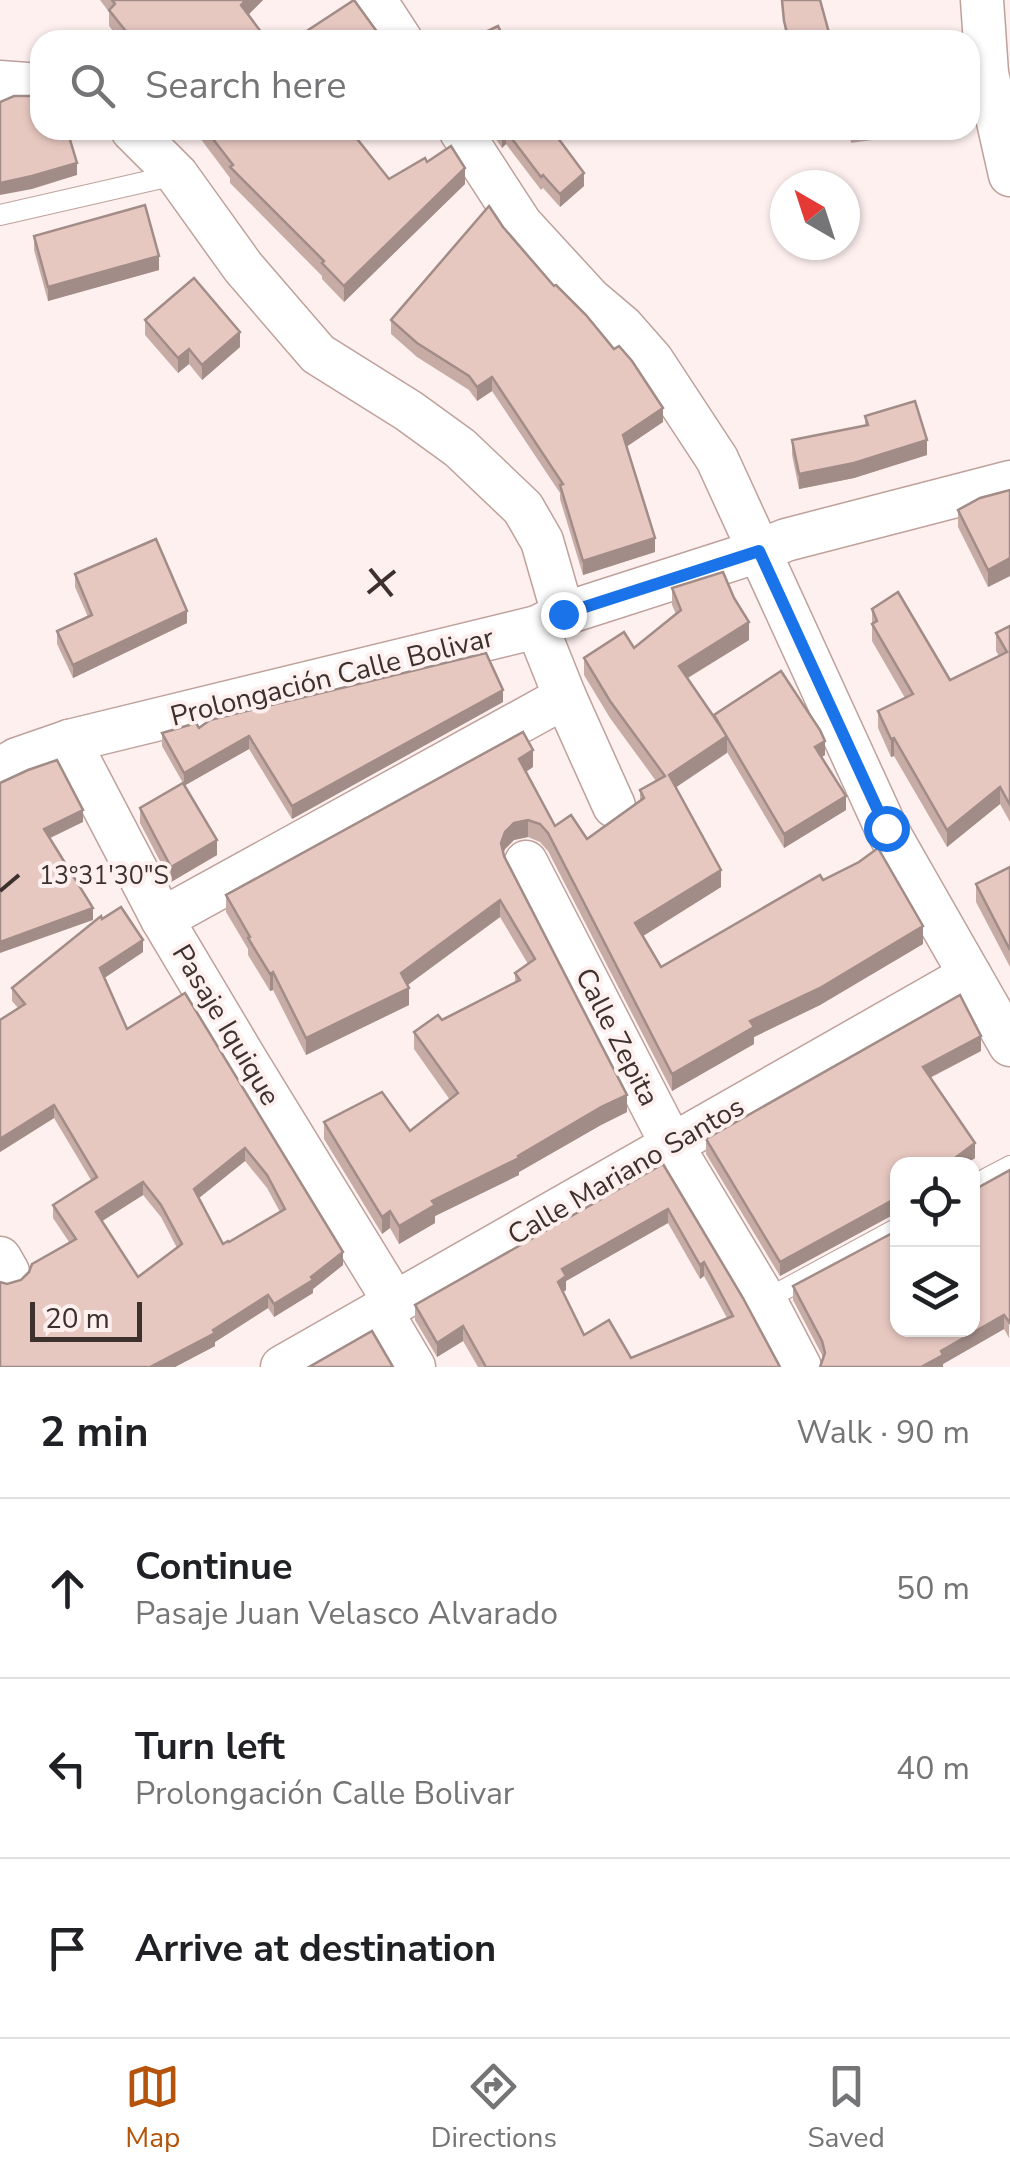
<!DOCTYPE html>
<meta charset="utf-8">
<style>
body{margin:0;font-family:"Nunito Sans",sans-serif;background:#f6f6f6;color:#202124}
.controls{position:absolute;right:30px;bottom:30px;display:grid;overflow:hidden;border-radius:20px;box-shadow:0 2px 8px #0004}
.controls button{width:90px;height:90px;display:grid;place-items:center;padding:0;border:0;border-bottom:2px solid #e0e0e0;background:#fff;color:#202124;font:50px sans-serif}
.compass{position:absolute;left:770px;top:170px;width:90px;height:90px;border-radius:50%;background:#fff;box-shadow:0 2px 8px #0004;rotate:321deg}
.scale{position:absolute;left:30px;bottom:25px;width:112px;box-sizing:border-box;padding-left:10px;border:5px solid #3d312e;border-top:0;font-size:28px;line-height:35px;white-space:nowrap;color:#3d312e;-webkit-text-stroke:8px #fdf0ee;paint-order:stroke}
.stop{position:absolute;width:30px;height:30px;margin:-22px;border:8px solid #1a73e8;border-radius:50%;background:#fff}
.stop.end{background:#1a73e8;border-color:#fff;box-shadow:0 2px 10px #0008}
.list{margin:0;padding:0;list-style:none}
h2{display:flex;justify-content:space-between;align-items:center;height:130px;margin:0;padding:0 40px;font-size:42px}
h2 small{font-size:32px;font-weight:400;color:#757577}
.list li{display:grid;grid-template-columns:65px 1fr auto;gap:30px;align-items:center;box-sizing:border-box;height:180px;padding:0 40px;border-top:2px solid #e0e0e0}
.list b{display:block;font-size:38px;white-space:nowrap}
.list p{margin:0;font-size:32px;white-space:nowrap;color:#757577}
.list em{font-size:32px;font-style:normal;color:#757577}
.icon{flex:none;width:55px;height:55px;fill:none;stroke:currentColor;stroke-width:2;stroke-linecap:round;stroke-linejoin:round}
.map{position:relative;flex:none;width:1010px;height:1367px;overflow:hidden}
.search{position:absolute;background:#fff;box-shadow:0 2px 8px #0004;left:30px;right:30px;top:30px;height:110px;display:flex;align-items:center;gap:25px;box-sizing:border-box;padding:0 35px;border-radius:30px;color:#757577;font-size:38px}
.sheet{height:670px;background:#fff}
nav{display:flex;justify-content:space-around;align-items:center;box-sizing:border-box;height:140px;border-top:2px solid #e0e0e0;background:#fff;font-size:28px;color:#757577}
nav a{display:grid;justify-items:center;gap:5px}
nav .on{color:#b45309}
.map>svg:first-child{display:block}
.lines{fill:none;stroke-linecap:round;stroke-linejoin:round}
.lane-casing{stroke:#bfa19b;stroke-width:22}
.street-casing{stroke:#bfa19b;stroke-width:45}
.lane{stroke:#fff;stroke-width:20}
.street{stroke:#fff;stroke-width:42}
.wall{fill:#c7aca6;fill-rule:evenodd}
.shaded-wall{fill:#a28c87}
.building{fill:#e7c8c1;stroke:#a28c87;stroke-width:2.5;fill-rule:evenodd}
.route{stroke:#1a73e8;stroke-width:12}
.ticks{fill:none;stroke:#3d312e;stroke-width:4}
.labels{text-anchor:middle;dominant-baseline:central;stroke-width:8;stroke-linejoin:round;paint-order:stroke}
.street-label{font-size:28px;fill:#3d312e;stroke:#fdf0ee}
.ticks-label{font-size:25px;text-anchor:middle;fill:#3d312e;stroke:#fdf0ee;stroke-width:8;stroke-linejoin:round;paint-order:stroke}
</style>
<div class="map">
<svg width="1010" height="1367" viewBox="0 0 1010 1367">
<rect width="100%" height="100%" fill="#fdf0ee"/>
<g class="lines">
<!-- lane casing -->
<g class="lane-casing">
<g id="lane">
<polyline points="0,215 175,175"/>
<polyline points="972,1186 1010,1166"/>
<polyline points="765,1300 898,1228"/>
</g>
</g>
<!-- street casing -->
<g class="street-casing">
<g id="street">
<polyline points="375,0 401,40"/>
<polyline points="982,0 987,73 1010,175"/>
<polyline points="0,82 40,85"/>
<polyline points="132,130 177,175 243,267 318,354 409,411 460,448 523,508 542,541 563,614"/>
<polyline points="460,130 521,224 590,299 623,327 652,360 717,459 886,828 1010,1045"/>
<polyline points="537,627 565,697 614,806"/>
<polyline points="69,741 162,919 246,1060 395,1303"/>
<polyline points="0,769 17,759 69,741 537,627 563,614 759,551 786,540 1010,482"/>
<polyline points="526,862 672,1145 765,1300 800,1367"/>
<polyline points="162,919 565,697"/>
<polyline points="0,1258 8,1272"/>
<polyline points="381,1311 414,1367"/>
<polyline points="282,1367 970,975"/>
</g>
</g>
<!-- lane -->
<use href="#lane" class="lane"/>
<!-- street -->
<use href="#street" class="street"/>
</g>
<!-- wall -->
<g class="wall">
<polygon points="100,0 263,0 248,15 267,40 120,40 109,26 109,12"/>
<polygon points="781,0 820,0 831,40 786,40"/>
<polygon points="970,96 973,110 973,125 970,126"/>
<polygon points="194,130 352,130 352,132 389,179 427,162 465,184 344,302 322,279 322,276 230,183 230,178"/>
<polygon points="493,130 552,130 584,186 560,207 543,188 541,190 506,144 502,148 493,135"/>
<polygon points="849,130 941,130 851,143"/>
<polygon points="503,227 663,422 626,447 655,552 583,575 560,499 560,493 492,391 477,401 469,390 417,357 391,334 391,320"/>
<polygon points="34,236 159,270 48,301 34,250"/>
<polygon points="145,320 240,347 202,380 189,364 178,373 145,335"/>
<polygon points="865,416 927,455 854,478 799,489 792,455 792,440 865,426"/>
<polygon points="1010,490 1010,576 988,587 958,527 958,510"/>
<polygon points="75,574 187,623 73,678 57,644 57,631 88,617 75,587"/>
<polygon points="672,588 749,640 688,678 714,716 825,755 821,757 846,810 784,848 727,752 676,787 721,887 643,936 661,967 823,880 923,944 820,1005 754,1037 754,1044 672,1091 548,851 540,842 528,837 514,840 505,849 503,853 627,1112 601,1125 519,1172 519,1175 435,1216 435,1223 399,1244 390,1228 382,1234 324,1139 324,1122 410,1131 450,1100 414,1049 414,1032 515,983 515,973 528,964 500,917 407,985 409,1005 306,1055 273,990 270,991 248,955 248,949 226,912 226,895 533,767 526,772 555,826 587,839 640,801 640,790 656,781 610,718 584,675 584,658 634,648 676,614 672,605"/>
<polygon points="872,609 950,680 999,656 996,651 996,633 1010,626 1010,822 1000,804 947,847 894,756 891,757 878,728 878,711 905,698 872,641"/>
<polygon points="503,702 292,819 249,749 185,785 217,855 171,882 140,823 140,808 183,783 162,746 162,733 199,728"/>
<polygon points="1010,867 1010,967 976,902 976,884"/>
<path d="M102,919L143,952L104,978L127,1029L185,993L343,1265L313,1289V1293L274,1317L268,1308L215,1342V1346L175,1367H0L7,1284L21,1280L69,1242L53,1218V1205L91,1180L54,1118L0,1152V1020L18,1008L12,1001V988ZM245,1161L267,1188L280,1212L229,1242L223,1244L199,1198ZM143,1195L161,1217L177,1248L138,1277L102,1221Z"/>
<polygon points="981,1051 930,1078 975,1158 966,1164 898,1164 898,1216 891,1216 780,1276 706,1154 706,1139"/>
<path d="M663,1164L780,1367H478L463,1341L437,1357L415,1320V1305ZM668,1223L700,1279L704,1276L727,1318L631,1358L584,1335L563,1292L566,1290V1281Z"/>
<polygon points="1010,1170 1009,1338 1004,1329 943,1364 943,1367 822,1365 822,1355 793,1300 793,1286 898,1330"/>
</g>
<!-- shaded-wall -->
<g class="shaded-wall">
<polygon points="246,0 263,0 241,22 241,5"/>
<polygon points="506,131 506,144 502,148 502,136"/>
<polygon points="77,163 77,175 32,189 0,195 0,183"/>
<polygon points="465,168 465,184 344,302 344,286"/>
<polygon points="584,173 584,186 560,207 560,194"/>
<polygon points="159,256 159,270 48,301 48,287"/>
<polygon points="240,332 240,347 202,380 202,365"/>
<polygon points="189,349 189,364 178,373 178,358"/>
<polygon points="492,377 492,391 477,401 477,387"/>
<polygon points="663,408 663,422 623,449 623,435"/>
<polygon points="927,440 927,455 854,478 799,489 799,474"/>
<polygon points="655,538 655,552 583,575 583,561"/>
<polygon points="1010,558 1010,576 988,587 988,570"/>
<polygon points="187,611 187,623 73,678 73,665"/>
<polygon points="749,622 749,640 679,683 679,666"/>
<polygon points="503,690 503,702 292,819 292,806"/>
<polygon points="249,736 249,749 184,786 184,773"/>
<polygon points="727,736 727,753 669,792 669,775"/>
<polygon points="894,738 894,756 891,757 891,739"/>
<polygon points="825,741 825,755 815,761 815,747"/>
<polygon points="533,750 533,767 519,776 519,759"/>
<polygon points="1000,787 1000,804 947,847 947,830"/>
<polygon points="846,796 846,810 784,848 784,834"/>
<polygon points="83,810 83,822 44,841 44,829"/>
<polygon points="528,820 528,837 514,840 505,849 501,860 501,843 505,832 514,823"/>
<polygon points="217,840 217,855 171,882 171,867"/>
<polygon points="721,870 721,887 635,941 635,923"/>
<polygon points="500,900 500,917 401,990 401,973"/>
<polygon points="93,908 93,920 0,953 0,942"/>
<polygon points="923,926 923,944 820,1005 754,1037 754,1044 672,1091 672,1074 750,1021"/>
<polygon points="143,940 143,952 100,981 100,968"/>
<polygon points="273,972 273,990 270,991 270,974"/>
<polygon points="409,988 409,1005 306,1055 306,1038"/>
<polygon points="981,1036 981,1051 923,1081 923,1067"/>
<polygon points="627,1095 627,1112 601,1125 519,1172 519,1175 435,1216 435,1223 399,1244 399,1226 432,1201 518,1156 601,1107"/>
<polygon points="54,1105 54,1118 0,1152 0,1139"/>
<polygon points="975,1143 975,1158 966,1164 947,1164"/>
<polygon points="245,1148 245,1161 194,1202 194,1189"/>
<polygon points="143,1182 143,1195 96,1225 96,1212"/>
<polygon points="891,1201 891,1216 780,1276 780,1262"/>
<polygon points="668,1209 668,1223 566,1281 566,1290 558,1296 558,1282 562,1269"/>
<polygon points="390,1211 390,1228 382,1234 382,1217"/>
<polygon points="343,1252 343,1265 313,1289 313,1293 274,1317 274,1304"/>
<polygon points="704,1262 704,1276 700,1279 700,1265"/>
<polygon points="268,1295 268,1308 215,1342 215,1346 175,1367 150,1367 213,1330"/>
<polygon points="1004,1315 1004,1329 943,1364 943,1367 921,1367 941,1351"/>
<polygon points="463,1326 463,1341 437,1357 437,1343"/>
</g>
<!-- building -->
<g class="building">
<polygon points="112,0 246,0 241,5 267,40 133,40 109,10 115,4"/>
<polygon points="354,0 383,40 293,40"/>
<polygon points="782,0 820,0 831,40 789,40 784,21"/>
<polygon points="498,26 505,40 469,40"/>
<polygon points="14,96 40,96 40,130 67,130 77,163 32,176 0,183 0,102"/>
<polygon points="206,130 350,130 389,179 425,158 427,162 451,146 465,168 344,286 322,263 324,261 230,167 233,165"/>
<polygon points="498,130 552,130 584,173 560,194 543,175 541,177 506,131 502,136"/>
<polygon points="145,205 159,256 48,287 34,236"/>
<polygon points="489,206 503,227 554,286 556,285 586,315 614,349 619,346 632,361 663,408 623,435 655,538 583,561 560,485 563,484 492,377 477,387 469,376 417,343 391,320"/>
<polygon points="194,278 240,332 202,365 189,349 178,358 145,320"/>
<polygon points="915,401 927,440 854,463 799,474 792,440 868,425 865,416"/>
<polygon points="1010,490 1010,558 988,570 958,510 980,498"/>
<polygon points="156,539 187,611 73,665 57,631 92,615 75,574"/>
<polygon points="723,572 734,598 749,622 679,666 727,736 669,775 721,870 635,923 661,967 820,875 823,880 859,862 878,848 923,926 820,988 750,1021 754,1027 672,1074 548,833 540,824 528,820 514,823 505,832 501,843 504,856 627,1095 601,1107 518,1156 519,1158 432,1201 435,1205 399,1226 390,1211 382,1217 324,1122 382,1092 410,1131 458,1093 414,1032 438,1015 442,1020 520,980 515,973 535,959 500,900 401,973 409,988 306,1038 273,972 270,974 248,938 250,937 226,895 523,732 533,750 519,759 555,826 571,815 587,839 644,798 640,790 665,776 610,701 584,658 624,632 634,648 681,610 672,588"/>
<polygon points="898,592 950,680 1007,652 996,633 1010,626 1010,805 1000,787 947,830 894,738 891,739 878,711 913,694 872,624 877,621 872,609"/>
<polygon points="486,653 503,690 292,806 249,736 184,773 162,733 196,723 199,728 210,720"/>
<polygon points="781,671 820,730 825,741 815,747 846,796 784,834 714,715"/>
<polygon points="57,760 83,810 44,829 93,908 0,942 0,783 28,770"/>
<polygon points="183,783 217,840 171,867 140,808"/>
<polygon points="1010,867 1010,950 976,884"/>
<path d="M121,907L143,940L100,968L127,1029L185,993L343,1252L311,1277L313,1280L274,1304L268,1295L213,1330L215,1333L150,1367H0V1282L7,1284L21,1280L29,1272L32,1264L76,1239L53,1205L97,1177L54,1105L0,1139V1020L25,1004L12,988L101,916L102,919ZM245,1148L267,1175L285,1209L229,1242L228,1241L223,1244L194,1189ZM143,1182L161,1205L182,1244L138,1277L96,1212Z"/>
<polygon points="960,995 981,1036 923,1067 975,1143 947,1164 898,1164 898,1201 891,1201 780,1262 706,1139"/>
<path d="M663,1164L743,1298L780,1367H486L463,1326L437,1343L415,1305ZM668,1209L700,1265L704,1262L733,1316L631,1358L609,1320L584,1335L558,1282L566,1276L562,1269Z"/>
<polygon points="1010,1170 1010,1323 1004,1315 941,1351 943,1355 921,1367 820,1367 825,1353 822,1341 793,1286 898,1230 898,1330 972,1330 972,1191"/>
<polygon points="372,1331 393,1367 309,1367"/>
</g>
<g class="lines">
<!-- route -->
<polyline class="route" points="563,614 759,551 886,828"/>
</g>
<!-- ticks -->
<path class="ticks" d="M370,569L392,596M368,593L395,571M0,891L19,875"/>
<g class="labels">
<!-- street labels -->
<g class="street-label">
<text transform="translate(332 677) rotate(-14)">Prolongación Calle Bolivar</text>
<text transform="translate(226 1025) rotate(59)">Pasaje Iquique</text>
<text transform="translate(617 1037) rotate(63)">Calle Zepita</text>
<text transform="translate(626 1171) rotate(-30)">Calle Mariano Santos</text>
</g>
</g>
<g class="ticks-label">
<text x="104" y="884">13°31'30"S</text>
</g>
</svg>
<div class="controls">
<button><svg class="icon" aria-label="locate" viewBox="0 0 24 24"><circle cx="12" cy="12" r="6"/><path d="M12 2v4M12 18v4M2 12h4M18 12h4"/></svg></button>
<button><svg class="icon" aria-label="layers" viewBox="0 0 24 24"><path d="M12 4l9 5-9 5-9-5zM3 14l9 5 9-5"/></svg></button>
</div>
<svg class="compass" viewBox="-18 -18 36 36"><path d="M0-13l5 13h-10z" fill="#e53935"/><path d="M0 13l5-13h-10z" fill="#757577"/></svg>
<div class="scale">20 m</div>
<div class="stop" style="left:886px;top:828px"></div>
<div class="stop end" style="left:563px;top:614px"></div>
<div class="search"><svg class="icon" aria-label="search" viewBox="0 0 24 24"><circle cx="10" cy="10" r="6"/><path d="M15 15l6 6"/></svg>Search here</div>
</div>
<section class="sheet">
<h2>2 min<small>Walk · 90 m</small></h2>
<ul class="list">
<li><svg class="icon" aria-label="ahead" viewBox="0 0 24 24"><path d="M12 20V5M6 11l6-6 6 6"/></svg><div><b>Continue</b><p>Pasaje Juan Velasco Alvarado</p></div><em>50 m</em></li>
<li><svg class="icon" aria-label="left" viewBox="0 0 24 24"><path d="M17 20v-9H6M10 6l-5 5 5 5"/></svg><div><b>Turn left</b><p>Prolongación Calle Bolivar</p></div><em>40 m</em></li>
<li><svg class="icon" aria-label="arrive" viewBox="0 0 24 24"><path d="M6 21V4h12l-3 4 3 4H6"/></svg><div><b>Arrive at destination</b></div></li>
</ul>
</section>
<nav>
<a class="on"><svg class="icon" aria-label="map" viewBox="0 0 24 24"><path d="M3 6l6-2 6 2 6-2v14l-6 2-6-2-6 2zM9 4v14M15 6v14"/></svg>Map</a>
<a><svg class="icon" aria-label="directions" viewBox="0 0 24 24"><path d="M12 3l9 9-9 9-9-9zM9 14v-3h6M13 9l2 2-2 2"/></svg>Directions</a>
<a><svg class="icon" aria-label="saved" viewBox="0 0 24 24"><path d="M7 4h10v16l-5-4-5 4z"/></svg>Saved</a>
</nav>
